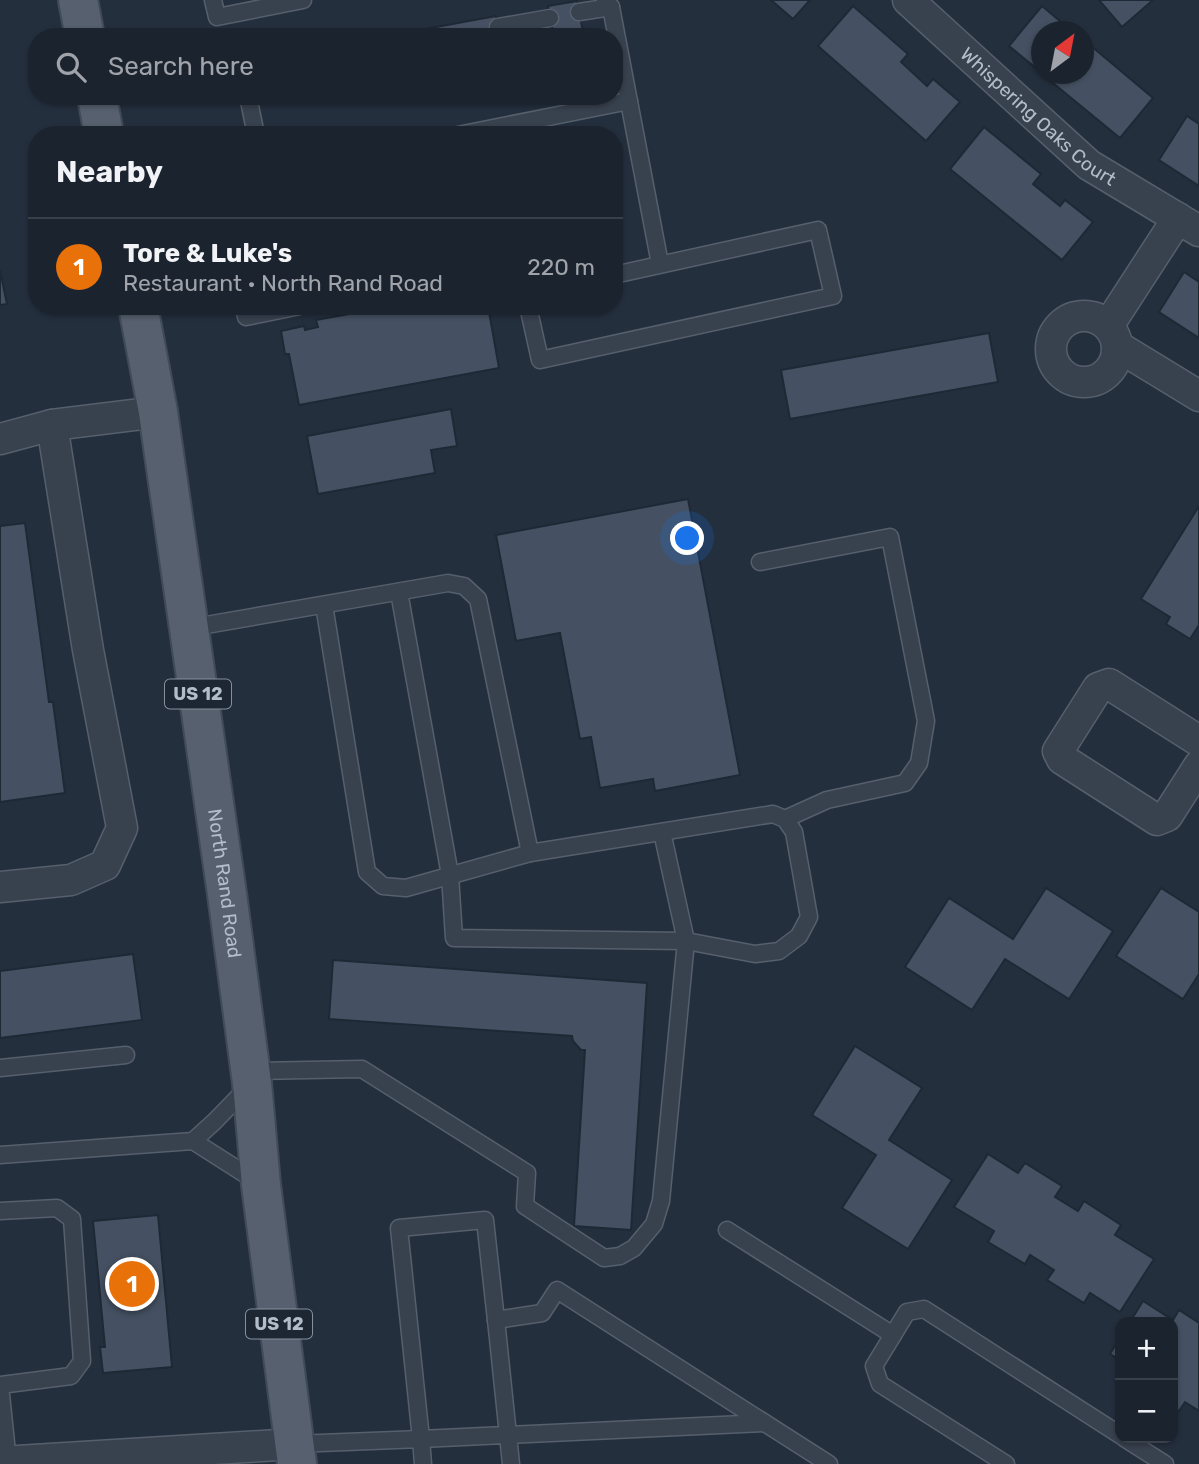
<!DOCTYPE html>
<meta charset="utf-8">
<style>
body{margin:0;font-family:Rubik,sans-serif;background:#242b36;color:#f1f3f6}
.controls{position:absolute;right:21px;bottom:21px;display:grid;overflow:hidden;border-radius:14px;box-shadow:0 2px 5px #0004}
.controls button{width:63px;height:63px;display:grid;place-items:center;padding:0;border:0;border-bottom:2px solid #39404a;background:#1b232e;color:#f1f3f6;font:35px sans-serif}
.compass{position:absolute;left:1031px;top:21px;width:63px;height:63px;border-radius:50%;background:#1b232e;box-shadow:0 2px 5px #0004;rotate:32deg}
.you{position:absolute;left:688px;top:539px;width:24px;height:24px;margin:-18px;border:5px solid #fff;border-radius:50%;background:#1a73e8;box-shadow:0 0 0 10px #1a73e833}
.badge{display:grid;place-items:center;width:46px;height:46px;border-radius:50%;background:#8ab4f8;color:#fff;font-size:23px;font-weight:700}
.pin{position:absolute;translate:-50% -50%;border:4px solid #fff;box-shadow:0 2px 7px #0006}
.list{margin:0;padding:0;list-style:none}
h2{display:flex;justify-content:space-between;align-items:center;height:91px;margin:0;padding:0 28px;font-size:30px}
h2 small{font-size:23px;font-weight:400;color:#a0a4aa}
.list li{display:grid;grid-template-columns:46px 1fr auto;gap:21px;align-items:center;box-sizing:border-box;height:98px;padding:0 28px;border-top:2px solid #39404a}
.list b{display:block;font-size:26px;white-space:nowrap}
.list p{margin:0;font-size:23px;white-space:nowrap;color:#a0a4aa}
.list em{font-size:23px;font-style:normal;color:#a0a4aa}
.icon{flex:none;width:38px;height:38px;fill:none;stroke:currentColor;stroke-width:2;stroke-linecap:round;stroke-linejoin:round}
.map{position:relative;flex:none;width:1199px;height:1464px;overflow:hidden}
.search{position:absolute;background:#1b232e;box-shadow:0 2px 5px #0004;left:28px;top:28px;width:595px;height:77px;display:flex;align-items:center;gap:18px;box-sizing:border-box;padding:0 24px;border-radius:28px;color:#a0a4aa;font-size:26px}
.panel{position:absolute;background:#1b232e;box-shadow:0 2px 5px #0004;left:28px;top:126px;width:595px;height:189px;border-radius:28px}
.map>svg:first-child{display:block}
.building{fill:#455162;stroke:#1f2835;stroke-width:2}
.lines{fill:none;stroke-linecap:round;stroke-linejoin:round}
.lane-casing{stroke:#565f6c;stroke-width:19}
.street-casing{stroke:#565f6c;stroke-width:33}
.primary-casing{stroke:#414a57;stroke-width:42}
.lane{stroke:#38414e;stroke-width:16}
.street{stroke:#38414e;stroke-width:30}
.primary{stroke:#56606e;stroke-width:38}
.labels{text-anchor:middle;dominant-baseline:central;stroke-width:5;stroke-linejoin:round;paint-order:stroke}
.shield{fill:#1d2633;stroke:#878f9c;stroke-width:2}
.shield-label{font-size:18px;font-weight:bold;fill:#b4bcc9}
.street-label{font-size:19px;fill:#b4bcc9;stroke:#1d2633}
</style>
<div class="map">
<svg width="1199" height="1464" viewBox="0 0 1199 1464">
<rect width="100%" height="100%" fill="#242f3e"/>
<!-- building -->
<g class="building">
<polygon points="771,0 810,0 793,19"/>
<polygon points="1099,0 1153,0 1122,27"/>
<polygon points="577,1 584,37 554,37 548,6"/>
<polygon points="853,6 908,54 901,62 927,86 933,79 960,102 926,141 818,46"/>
<polygon points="1042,6 1073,32 1042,32 1042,73 1009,46"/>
<polygon points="496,16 500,37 382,37"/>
<polygon points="1084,40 1153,98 1120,138 1042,74 1084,74"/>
<polygon points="1187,116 1199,124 1199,186 1159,160"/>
<polygon points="984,127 1041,174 1033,184 1060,206 1065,200 1093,222 1062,260 950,169"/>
<polygon points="0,270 7,304 0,305"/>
<polygon points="1184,272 1199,282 1199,338 1159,312"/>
<polygon points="393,306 488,306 499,368 299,405 289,354 285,354 281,331 304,326 305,330 318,327 316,320"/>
<polygon points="989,333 998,382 790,419 781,370"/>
<polygon points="451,409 457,446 431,450 435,473 318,494 307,436"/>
<polygon points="688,499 740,775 655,791 653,779 600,788 591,737 580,739 560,633 516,641 496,535"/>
<polygon points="1199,506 1199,625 1190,639 1166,624 1170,617 1141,599"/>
<polygon points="25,523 49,702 53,702 65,793 0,802 0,526"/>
<polygon points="1046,888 1113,931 1069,999 1005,959 972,1010 905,967 949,898 1013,939"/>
<polygon points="1161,888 1199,912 1199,974 1183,999 1116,956"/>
<polygon points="133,954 142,1020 0,1038 0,971"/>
<polygon points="333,960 647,983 631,1230 574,1226 585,1050 581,1050 573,1041 572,1036 329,1019"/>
<polygon points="855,1046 922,1088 889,1140 952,1180 908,1249 842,1208 876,1155 812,1115"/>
<polygon points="988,1154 1018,1173 1025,1163 1062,1186 1055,1197 1078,1211 1084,1201 1121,1225 1115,1235 1154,1259 1120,1312 1090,1293 1084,1303 1047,1280 1054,1270 1030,1255 1025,1264 988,1242 994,1231 954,1207"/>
<polygon points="158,1215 172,1367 103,1373 100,1347 105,1347 93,1221"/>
<polygon points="1143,1301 1173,1320 1179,1310 1199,1323 1199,1411 1185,1402 1179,1411 1173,1408 1173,1322 1130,1322"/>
<polygon points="1120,1337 1120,1360 1110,1354"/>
</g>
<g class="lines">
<!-- lane casing -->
<g class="lane-casing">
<g id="lane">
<polyline points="213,0 217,17 303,0"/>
<polyline points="605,0 611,7 660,264"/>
<polyline points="579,12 611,7"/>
<polyline points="498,27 550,18"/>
<polyline points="248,96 256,135"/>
<polyline points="458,135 629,101"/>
<polyline points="244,306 246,317 300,306"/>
<polyline points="528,306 540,360 833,296 818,230 614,275"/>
<polyline points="760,562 890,537 926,721 919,763 905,783 827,800 785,819"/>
<polyline points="324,605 367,872 383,886 406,888 530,853"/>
<polyline points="189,628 448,583 464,586 478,599 530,853 773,814 785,819 794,832 809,917 799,936 779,951 755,954 686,941 662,832"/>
<polyline points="0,1068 126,1055"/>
<polyline points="251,1071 362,1069 527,1173 525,1206 604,1258 620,1256 634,1248 654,1224 661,1201 686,941 454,938 450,875 399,592"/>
<polyline points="193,1141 259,1183"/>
<polyline points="0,1155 193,1141 214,1122 248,1087"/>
<polyline points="0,1211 57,1208 72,1219 82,1361 71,1376 0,1385 8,1462"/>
<polyline points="727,1230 893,1335"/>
<polyline points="496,1320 542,1313 557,1290 829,1464"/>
<polyline points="1124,1438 1165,1464"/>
<polyline points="295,1444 421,1439 423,1464"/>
<path d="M511,1464C503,1383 494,1301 485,1220L399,1228L421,1439L765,1423"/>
<polyline points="1006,1464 880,1384 874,1366 907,1312 924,1309 1120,1435"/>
</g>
</g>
<!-- street casing -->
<g class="street-casing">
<g id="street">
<path id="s1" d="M908,0L1089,165L1199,231"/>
<circle cx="1084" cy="349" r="33"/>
<polyline points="1108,326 1178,218"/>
<polyline points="1117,346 1199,396"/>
<polyline points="0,439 52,425 158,412"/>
<polyline points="1199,741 1109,684 1098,688 1058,751 1062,759 1157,820 1167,816 1199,766"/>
<polyline points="0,887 71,880 105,865 122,828 88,650 52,425"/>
<polyline points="0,1462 295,1444"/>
</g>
</g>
<!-- primary casing -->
<g class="primary-casing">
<g id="primary">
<polyline points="78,0 85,37"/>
<polyline points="97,96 104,135"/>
<path id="s2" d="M138,306L158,412L227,894L252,1083L261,1185L297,1464"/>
</g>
</g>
<!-- lane -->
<use href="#lane" class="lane"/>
<!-- street -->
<use href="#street" class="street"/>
<!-- primary -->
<use href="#primary" class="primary"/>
</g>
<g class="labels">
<!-- shield labels -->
<g class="shield">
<rect x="165" y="679.5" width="66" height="29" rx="5"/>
<rect x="246" y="1309.5" width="66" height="29" rx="5"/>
</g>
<g class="shield-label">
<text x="198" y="694">US 12</text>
<text x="279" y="1324">US 12</text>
</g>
<!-- street labels -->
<g class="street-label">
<text stroke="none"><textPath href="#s1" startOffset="175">Whispering Oaks Court</textPath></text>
<text stroke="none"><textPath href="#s2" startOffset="584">North Rand Road</textPath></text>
</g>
</g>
</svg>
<div class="controls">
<button>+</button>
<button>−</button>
</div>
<svg class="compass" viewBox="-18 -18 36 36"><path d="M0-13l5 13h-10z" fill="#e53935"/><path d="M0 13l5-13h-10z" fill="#a0a4aa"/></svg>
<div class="you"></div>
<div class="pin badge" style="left:132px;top:1284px;background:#e8710a">1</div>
<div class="search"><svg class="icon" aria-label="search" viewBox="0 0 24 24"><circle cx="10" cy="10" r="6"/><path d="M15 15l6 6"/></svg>Search here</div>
<section class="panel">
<h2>Nearby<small></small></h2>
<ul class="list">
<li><span class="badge" style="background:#e8710a">1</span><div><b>Tore &amp; Luke's</b><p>Restaurant · North Rand Road</p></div><em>220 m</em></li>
</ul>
</section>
</div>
